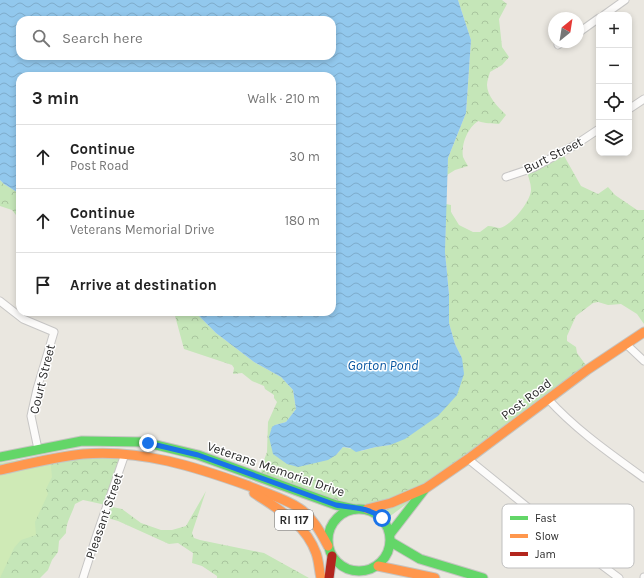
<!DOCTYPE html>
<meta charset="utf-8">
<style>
body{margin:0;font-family:Karla,sans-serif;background:#f2f2f2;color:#222}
.controls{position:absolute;right:12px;top:12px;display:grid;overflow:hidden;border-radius:8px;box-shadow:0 2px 6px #0003}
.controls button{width:36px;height:36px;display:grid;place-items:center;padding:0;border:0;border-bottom:1px solid #e0e0e0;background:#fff;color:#222;font:20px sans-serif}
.compass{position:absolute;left:548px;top:12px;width:36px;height:36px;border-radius:50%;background:#fff;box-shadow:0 2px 6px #0003;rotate:30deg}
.stop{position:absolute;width:12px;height:12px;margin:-9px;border:3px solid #1a73e8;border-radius:50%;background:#fff}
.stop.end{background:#1a73e8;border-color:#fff;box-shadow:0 1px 4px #0008}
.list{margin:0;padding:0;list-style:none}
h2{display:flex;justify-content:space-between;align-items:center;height:52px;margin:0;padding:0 16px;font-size:17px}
h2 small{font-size:13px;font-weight:400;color:#767676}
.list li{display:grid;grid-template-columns:26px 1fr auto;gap:12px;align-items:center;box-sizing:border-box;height:64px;padding:0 16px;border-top:1px solid #e0e0e0}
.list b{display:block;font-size:15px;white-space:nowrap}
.list p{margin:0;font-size:13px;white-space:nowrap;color:#767676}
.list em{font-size:13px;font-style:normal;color:#767676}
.icon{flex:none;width:22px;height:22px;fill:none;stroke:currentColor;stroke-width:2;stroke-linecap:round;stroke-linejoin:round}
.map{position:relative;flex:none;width:644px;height:578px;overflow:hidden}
.search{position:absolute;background:#fff;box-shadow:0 2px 6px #0003;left:16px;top:16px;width:320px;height:44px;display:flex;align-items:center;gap:10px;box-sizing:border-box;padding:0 14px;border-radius:12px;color:#767676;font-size:15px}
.panel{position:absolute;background:#fff;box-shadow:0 2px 6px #0003;left:16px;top:72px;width:320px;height:244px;border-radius:12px}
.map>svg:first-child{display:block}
.forest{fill:url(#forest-crowns)}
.pitch{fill:#cfeab6}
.water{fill:url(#water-waves);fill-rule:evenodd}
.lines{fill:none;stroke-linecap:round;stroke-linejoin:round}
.street-casing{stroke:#c7c6c5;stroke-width:9}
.fast-casing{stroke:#c5c4c1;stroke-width:11}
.slow-casing{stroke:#c5c4c1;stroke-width:11}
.jam-casing{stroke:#c5c4c1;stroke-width:11}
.street{stroke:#fcfbfa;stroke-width:7}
.fast{stroke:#63d668;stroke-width:9}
.slow{stroke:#ff974d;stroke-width:9}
.jam{stroke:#b3261e;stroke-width:9}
.route{stroke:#1a73e8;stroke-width:5}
.labels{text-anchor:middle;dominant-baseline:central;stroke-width:3;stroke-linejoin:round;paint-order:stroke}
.shield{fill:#fff;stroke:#6b6b6b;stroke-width:1}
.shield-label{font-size:12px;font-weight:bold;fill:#2b2b2b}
.street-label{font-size:13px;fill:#2b2b2b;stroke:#fff}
.water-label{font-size:14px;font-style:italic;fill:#0956a1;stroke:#fff}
.key{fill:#fff;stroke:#bfbfbf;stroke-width:1}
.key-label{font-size:11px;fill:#2b2b2b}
</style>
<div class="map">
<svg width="644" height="578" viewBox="0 0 644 578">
<defs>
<pattern id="forest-crowns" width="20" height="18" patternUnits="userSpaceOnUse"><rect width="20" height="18" fill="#c5e6b8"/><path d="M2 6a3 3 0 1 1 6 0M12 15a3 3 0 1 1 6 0" fill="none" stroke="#a9c59e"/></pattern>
<pattern id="water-waves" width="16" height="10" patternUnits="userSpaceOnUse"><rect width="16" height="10" fill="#92c8ed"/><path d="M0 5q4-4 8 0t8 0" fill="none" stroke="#7eaccb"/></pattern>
</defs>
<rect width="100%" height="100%" fill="#eae7e0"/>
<!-- forest -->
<g class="forest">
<path d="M458,0H502L507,4L499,19L502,47L509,57L502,65L490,72C489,76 487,81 487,85C487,96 498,107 506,115L499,124C491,123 486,124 478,121C468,128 461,143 463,157C464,159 466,163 468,166L455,170L447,175L448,158L466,113L471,40Z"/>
<path d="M563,154L581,186L598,194L608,187L615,195L637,210H644V324L637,314L621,304L608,305L598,302L593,303L576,316L567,336V341L576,347L577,353L588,368L385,520L381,521L328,499L260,478L263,463L267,452L268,422L277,402L274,398V395L265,389L264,386L252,381L242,373L233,374L234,368L232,365L184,349L174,312H195L216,333L254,362L281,377L293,390L296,409L286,422L275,425L336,455L343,447L361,451L376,447L390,445L462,358L455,344L449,323V294L445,252L446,204L451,205V212L459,225L473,232H480L488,226C492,226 497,228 500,228C511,226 532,200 531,189C531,183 528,177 527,171Z"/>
<polygon points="0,180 4,184 20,194 20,220 12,210 0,206"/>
<path d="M124,449L108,506L122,509L141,523L161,530H172L186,526L206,491L192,533L194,538L200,540L264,553L309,578H217V576L202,566L192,563L193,553L178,543L169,544L118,521L104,517L106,505L83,500L75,504C72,514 66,522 66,533L59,541L58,552L52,560L48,570L40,578H0V476L51,465L50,455Z"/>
</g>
<!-- pitch -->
<polygon class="pitch" points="50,455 52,477 46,489 48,494 35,522 36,535 21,540 14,548 0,578 0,463"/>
<!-- water -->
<path class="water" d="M0,0H458L471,40L466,113L448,158L445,252L449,294V323L455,344L462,358L464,374L457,395L438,416L405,439L390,445L376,447L356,452L350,448L343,447L336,455L328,460L298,467L287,464L273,454L269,437L272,427L275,425L286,422L296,409L293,390L281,377L254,362L216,333L195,312H332V76H20V194L4,184L0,180ZM20,20H332V56H20Z"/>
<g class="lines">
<!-- street casing -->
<g class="street-casing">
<g id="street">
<polyline points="604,15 625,0"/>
<polyline points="578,33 599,18"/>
<polyline points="558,45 563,42"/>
<polyline points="629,109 644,99"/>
<polyline points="506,177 533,168 575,145 599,129"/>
<polyline points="0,301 23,319 54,332 37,389 31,416 38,449"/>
<polyline points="626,344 644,361"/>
<path d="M548,399C576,430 611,454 644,478"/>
<polyline points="468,459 568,540 619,578"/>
<polyline points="83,578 97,534 125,454"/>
<polyline points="644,578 644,577"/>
</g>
</g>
<!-- fast casing -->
<g class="fast-casing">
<g id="fast">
<polyline points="0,457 82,441 144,442 198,455 336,505 354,509"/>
<circle cx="359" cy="540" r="31"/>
<polyline points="390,534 424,490"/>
<polyline points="391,542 420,559 483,578"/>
</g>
</g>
<!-- slow casing -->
<g class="slow-casing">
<g id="slow">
<path d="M0,470C27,464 55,457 83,454C141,449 196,467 249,486C265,493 284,498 299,508C312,516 321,533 328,546"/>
<path d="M254,493C279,510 305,523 316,553C319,561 319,570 321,578"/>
<polyline points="367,509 391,503 426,488 468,459 587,370 644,332"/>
<polyline points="378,566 435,578"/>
</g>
</g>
<!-- jam casing -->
<g class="jam-casing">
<polyline id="jam" points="329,578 332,556"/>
</g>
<!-- street -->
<use href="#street" class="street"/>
<!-- fast -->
<use href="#fast" class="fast"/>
<!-- slow -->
<use href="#slow" class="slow"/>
<!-- jam -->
<use href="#jam" class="jam"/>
</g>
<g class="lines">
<!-- route -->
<path class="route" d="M148,443L198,455L336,505C353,508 368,507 382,518"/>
</g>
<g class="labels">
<!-- shield labels -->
<rect class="shield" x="275" y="510" width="38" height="20" rx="3"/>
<g class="shield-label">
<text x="294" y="520">RI 117</text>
</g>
<!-- street labels -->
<g class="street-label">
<text transform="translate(553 155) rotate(-27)">Burt Street</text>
<text transform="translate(42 379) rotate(-76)">Court Street</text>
<text transform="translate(526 399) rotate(-37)">Post Road</text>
<text transform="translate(276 469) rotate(19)">Veterans Memorial Drive</text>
<text transform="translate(104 516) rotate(-71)">Pleasant Street</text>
</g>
<!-- water labels -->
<g class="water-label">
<text x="383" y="365">Gorton Pond</text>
</g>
</g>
<!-- legend -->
<rect x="502" y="504" width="132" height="64" rx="6" class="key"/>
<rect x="510" y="516" width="18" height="4" fill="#63d668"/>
<rect x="510" y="534" width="18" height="4" fill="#ff974d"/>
<rect x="510" y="552" width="18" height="4" fill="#b3261e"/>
<g class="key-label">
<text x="535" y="522">Fast</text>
<text x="535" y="540">Slow</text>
<text x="535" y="558">Jam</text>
</g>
</svg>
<div class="controls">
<button>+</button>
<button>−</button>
<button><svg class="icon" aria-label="locate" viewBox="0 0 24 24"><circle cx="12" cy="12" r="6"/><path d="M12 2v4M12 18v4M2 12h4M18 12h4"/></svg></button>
<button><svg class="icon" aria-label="layers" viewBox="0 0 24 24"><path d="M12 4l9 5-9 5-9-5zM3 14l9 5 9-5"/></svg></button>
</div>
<svg class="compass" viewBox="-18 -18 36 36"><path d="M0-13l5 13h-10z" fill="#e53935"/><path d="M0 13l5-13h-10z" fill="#767676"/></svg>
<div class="stop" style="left:382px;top:518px"></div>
<div class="stop end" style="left:148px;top:443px"></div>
<div class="search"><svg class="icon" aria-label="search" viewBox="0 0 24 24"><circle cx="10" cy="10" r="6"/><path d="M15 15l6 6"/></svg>Search here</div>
<section class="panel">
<h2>3 min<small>Walk · 210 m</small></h2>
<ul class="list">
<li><svg class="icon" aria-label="ahead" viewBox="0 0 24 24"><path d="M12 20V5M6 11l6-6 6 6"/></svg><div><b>Continue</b><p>Post Road</p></div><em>30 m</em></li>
<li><svg class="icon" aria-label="ahead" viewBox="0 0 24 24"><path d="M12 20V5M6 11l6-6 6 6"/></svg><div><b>Continue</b><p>Veterans Memorial Drive</p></div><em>180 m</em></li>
<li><svg class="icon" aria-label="arrive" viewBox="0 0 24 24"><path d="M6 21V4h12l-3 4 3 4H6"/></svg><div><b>Arrive at destination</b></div></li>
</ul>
</section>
</div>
